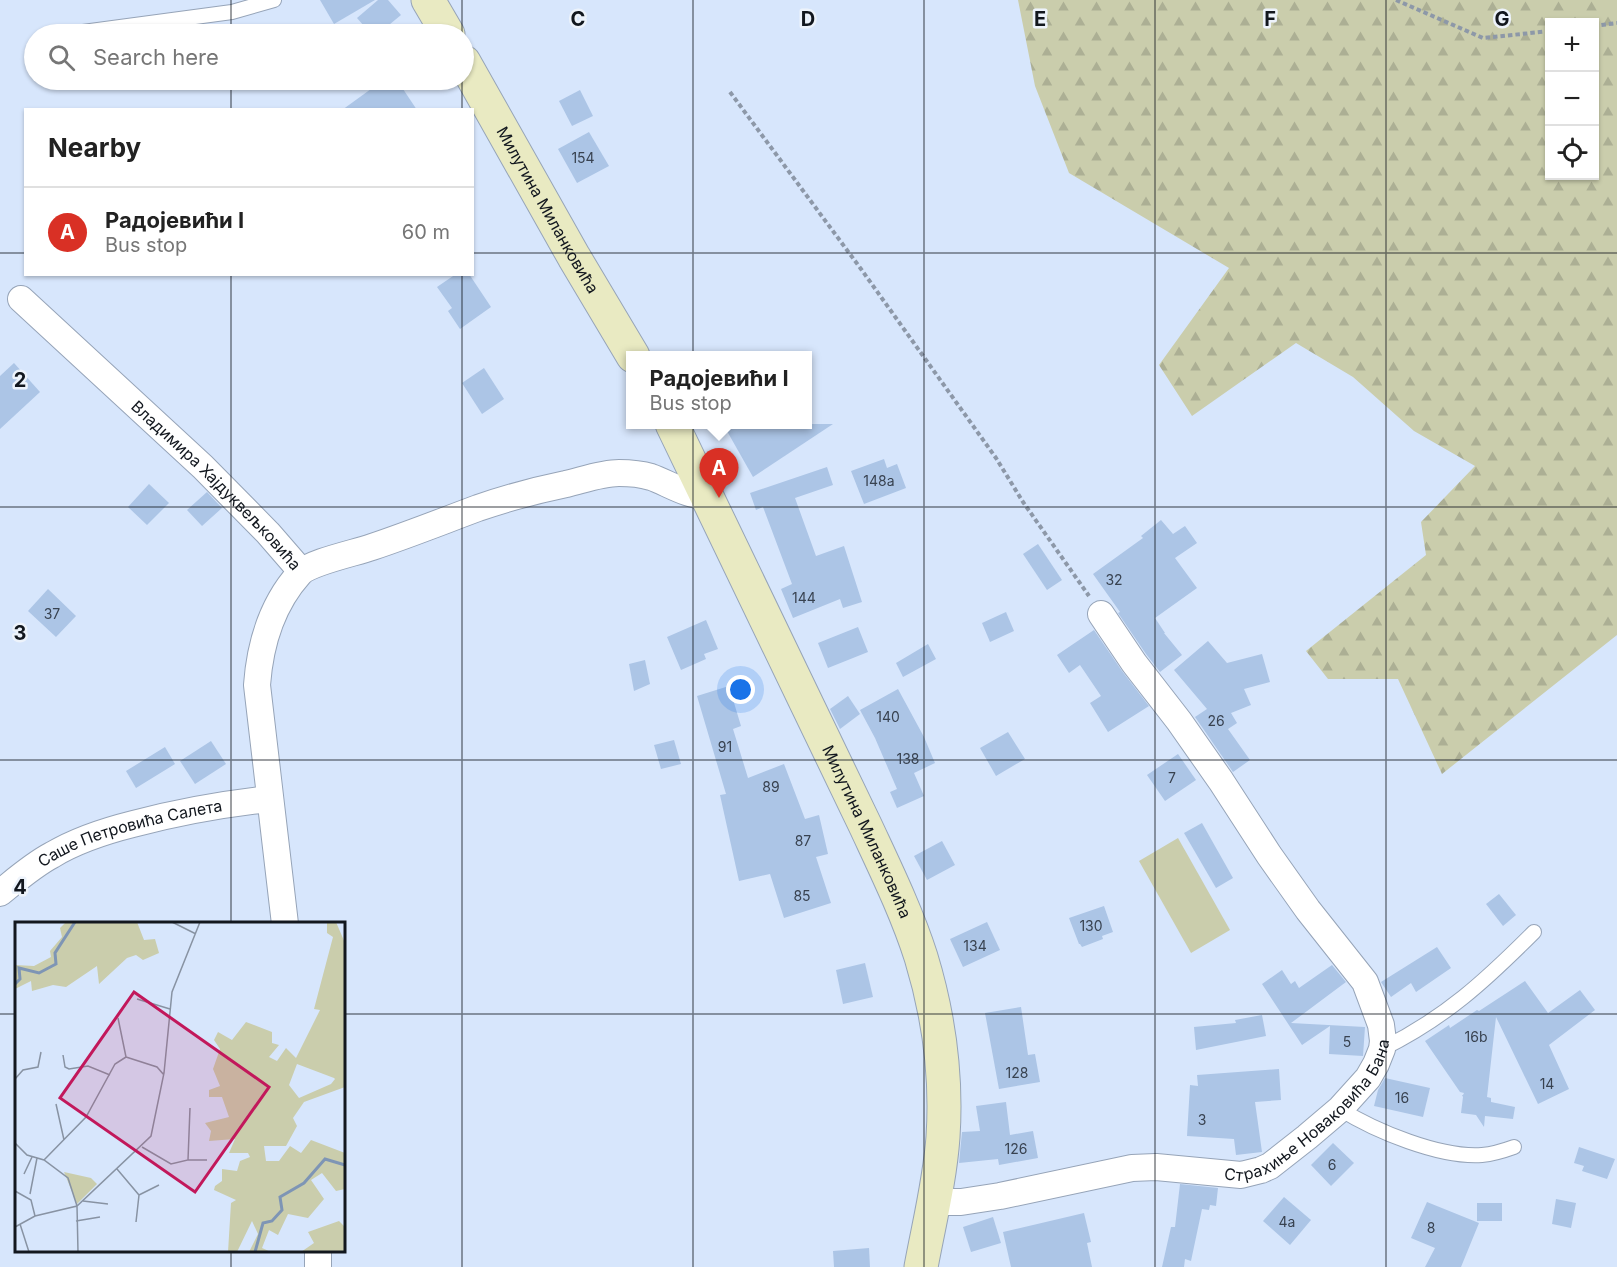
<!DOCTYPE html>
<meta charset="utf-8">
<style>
body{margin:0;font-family:Inter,sans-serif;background:#f6f6f6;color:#222}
.controls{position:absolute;right:18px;top:18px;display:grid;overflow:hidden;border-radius:0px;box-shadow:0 2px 4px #0004}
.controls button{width:54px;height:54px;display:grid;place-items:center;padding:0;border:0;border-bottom:2px solid #e0e0e0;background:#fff;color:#222;font:30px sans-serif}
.you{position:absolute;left:741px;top:690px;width:21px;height:21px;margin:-15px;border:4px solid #fff;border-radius:50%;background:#1a73e8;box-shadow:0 0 0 9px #1a73e833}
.badge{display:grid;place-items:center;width:39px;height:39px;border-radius:50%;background:#d93025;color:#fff;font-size:20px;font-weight:700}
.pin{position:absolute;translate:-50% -50px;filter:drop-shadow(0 2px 3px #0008)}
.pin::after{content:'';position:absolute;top:32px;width:21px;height:18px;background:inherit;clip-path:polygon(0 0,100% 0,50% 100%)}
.popup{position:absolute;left:626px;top:351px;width:186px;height:78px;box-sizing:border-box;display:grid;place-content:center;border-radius:0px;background:#fff;filter:drop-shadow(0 2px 4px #0005);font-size:20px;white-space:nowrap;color:#767676}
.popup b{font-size:22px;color:#222}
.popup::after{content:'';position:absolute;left:50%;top:100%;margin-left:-12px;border:12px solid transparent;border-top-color:#fff}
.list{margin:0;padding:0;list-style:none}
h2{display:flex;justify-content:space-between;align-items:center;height:78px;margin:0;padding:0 24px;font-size:26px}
h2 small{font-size:20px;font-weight:400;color:#767676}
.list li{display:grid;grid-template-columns:39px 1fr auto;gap:18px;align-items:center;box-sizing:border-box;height:90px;padding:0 24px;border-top:2px solid #e0e0e0}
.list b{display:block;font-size:22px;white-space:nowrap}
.list p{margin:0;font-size:20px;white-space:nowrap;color:#767676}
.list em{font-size:20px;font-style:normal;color:#767676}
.icon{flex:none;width:33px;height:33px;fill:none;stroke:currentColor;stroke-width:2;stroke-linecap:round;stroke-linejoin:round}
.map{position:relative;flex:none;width:1617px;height:1267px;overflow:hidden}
.search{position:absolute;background:#fff;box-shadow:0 2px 4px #0004;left:24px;top:24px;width:450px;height:66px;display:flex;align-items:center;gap:15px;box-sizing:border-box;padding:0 21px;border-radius:33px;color:#767676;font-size:22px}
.panel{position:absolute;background:#fff;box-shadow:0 2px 4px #0004;left:24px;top:108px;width:450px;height:168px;border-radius:0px}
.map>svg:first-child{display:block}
.forest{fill:url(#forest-firs);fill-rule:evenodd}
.garden{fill:#cacdac}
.building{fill:#acc5e6}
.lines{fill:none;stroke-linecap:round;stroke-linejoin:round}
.lane-casing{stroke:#96a4b8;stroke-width:16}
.street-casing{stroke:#96a4b8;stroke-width:28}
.secondary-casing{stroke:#96a4b8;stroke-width:35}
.path{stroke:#8d98a8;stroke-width:4;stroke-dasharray:4.5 3;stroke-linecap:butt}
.lane{stroke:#fff;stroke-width:14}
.street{stroke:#fff;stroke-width:26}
.secondary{stroke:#e9eac2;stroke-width:33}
.grid{fill:none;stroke:#12171e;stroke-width:1.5;stroke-opacity:0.55}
.labels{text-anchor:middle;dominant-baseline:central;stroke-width:5;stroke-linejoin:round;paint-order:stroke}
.number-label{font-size:14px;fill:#384250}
.street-label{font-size:16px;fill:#12171e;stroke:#edf3fb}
.inset-river{fill:none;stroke:#7e95b5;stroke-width:3}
.inset-road{fill:none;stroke:#8893a3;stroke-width:1.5}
.view{fill:#c2185b;fill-opacity:0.15;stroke:#c2185b;stroke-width:3}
.inset-edge{fill:none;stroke:#12171e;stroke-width:3}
.grid-label{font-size:20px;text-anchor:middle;font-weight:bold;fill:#12171e;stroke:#edf3fb;stroke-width:5;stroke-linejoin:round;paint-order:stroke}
</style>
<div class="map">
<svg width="1617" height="1267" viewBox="0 0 1617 1267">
<defs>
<pattern id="forest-firs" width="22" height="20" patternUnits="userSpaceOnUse" patternTransform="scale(1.5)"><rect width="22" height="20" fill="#cacdac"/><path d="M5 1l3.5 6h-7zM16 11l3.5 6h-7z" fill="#acaf94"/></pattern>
</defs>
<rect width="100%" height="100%" fill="#d7e6fc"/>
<!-- forest -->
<path class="forest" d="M1018,0H1617V635L1442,774L1398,679H1328L1306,651L1426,555L1421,522L1475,466L1414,431L1353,377L1296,343L1192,416L1159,365L1229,268L1069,173L1035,86ZM1550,22H1594V176H1550Z"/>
<!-- garden -->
<polygon class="garden" points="1178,838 1230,930 1191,953 1139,861"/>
<!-- building -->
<g class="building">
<polygon points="320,0 375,0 334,24"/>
<polygon points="378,0 388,0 401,15 378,34 371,34 357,18"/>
<polygon points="366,80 397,80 417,110 342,110 371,89"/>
<polygon points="580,90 593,116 572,126 559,101"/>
<polygon points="589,132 609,166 577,183 558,149"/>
<polygon points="456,274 469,274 491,307 460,329 448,311 452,308 437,287"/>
<polygon points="14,363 40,392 0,429 0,376"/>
<polygon points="484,368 504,399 482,414 462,383"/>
<polygon points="723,424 833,424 753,477"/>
<polygon points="884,459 887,468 897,464 906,488 864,504 851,471"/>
<polygon points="827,467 833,485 795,498 816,556 844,546 862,602 843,608 840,599 793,618 781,589 792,584 763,507 756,510 750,493"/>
<polygon points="149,484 169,503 147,525 128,507"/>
<polygon points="207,492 222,508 202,526 187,510"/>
<polygon points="1161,520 1173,534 1185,526 1197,543 1175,558 1197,588 1155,618 1165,633 1164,633 1182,655 1160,672 1146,654 1118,613 1120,612 1093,574 1143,538 1141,536"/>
<polygon points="1038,544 1062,580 1047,590 1023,554"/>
<polygon points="48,589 76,616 56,637 28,611"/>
<polygon points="1006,612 1014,631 990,642 982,623"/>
<polygon points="706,620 718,649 704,654 706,659 681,670 667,637"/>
<polygon points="858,627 868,652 828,668 818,643"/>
<polygon points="1094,630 1122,671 1149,706 1108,732 1090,703 1101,696 1080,665 1069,673 1057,655"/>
<polygon points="1208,641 1227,663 1262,654 1270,682 1244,689 1251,705 1231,713 1237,723 1228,729 1250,760 1233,772 1195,717 1207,709 1174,670"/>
<polygon points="928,644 936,659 903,677 896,663"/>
<polygon points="645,660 650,684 634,691 629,664"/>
<polygon points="729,686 741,726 733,729 748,778 784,764 805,819 819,815 828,854 816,857 831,903 784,918 770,874 739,881 720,795 726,794 697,696"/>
<polygon points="898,689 924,737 935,763 914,773 924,796 897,808 890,792 897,789 875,738 860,710"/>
<polygon points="848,696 860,714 840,729 830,709"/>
<polygon points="1008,732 1025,759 996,776 980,748"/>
<polygon points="674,740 681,764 661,769 654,745"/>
<polygon points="211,741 226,764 195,784 180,761"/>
<polygon points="165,747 175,764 136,788 126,771"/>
<polygon points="1178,754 1196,780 1165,801 1147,775"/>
<polygon points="1202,823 1233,878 1216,888 1184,833"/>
<polygon points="942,841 955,865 927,880 914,856"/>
<polygon points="1499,894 1516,915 1503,926 1486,904"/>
<polygon points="1104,906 1113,932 1102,936 1103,939 1082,947 1080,944 1079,944 1069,918"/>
<polygon points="987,922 1000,950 963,967 950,939"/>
<polygon points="1437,947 1451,968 1416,992 1411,983 1391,997 1381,982"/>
<polygon points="865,963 873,997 843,1004 836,970"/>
<polygon points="1332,965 1346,982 1291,1023 1365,1027 1363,1056 1329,1054 1330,1026 1302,1045 1262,984 1282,970 1291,984 1295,981 1299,988"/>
<polygon points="1525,981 1548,1013 1580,990 1595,1010 1549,1045 1569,1089 1538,1104 1496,1017 1487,1097 1491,1098 1491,1102 1515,1107 1513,1119 1485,1116 1484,1127 1476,1115 1461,1113 1463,1097 1462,1095 1463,1095 1464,1093 1460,1092 1425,1041 1449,1025 1450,1028 1477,1010 1479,1011"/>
<polygon points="1021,1007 1028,1055 1035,1054 1040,1082 999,1089 985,1013"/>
<polygon points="1262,1015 1266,1036 1196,1050 1194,1027 1236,1023 1235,1020"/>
<polygon points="1279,1069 1281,1100 1255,1102 1262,1152 1236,1155 1234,1139 1187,1136 1190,1085 1198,1086 1197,1075"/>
<polygon points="1385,1078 1430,1088 1423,1117 1374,1106 1378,1090"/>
<polygon points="1006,1102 1010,1135 1033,1131 1038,1158 999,1165 998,1159 959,1163 962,1132 980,1131 976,1106"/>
<polygon points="1333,1143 1354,1163 1331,1186 1311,1165"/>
<polygon points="1579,1147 1615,1159 1607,1179 1582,1171 1584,1166 1574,1163"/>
<polygon points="1180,1184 1218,1188 1216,1206 1210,1205 1209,1210 1202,1209 1191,1261 1185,1259 1184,1267 1162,1267 1171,1227 1175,1227"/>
<polygon points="1284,1197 1311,1220 1290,1245 1263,1221"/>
<polygon points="1556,1199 1576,1203 1571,1228 1552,1224"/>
<polygon points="1427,1202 1479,1223 1461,1267 1425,1267 1435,1248 1411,1238"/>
<rect x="1477" y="1203" width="25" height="18"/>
<polygon points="1084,1213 1091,1242 1087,1243 1092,1267 1011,1267 1003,1232"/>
<polygon points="993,1217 1001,1243 971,1252 963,1227"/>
<polygon points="869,1248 870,1267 834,1267 833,1251"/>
</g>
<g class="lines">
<!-- lane casing -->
<g class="lane-casing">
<g id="lane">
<polyline points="68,34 232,12 274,0"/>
<path d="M1382,1049C1445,1018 1485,981 1534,932"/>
<path d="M1340,1109C1375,1131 1440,1158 1482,1155C1493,1154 1503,1151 1514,1147"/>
</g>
</g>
<!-- street casing -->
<g class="street-casing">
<g id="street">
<path id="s1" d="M21,299L203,467L268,533L301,571"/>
<path id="s2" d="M0,893C16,880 33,865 52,855C77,840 105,831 133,824C178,812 223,804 269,799"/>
<path d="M285,924L257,685C260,644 272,604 300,573C311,562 355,553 372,547C408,535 443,521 478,508C507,498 537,490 566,484C583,480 602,473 619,473C629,473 641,474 651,477C666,482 691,498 706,495"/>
<path id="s3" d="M933,1199L947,1202H961L1000,1196L1132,1168L1156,1167L1241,1175L1261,1170L1270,1166L1307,1137L1340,1109L1368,1078L1376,1064L1382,1049L1383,1041L1381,1025L1365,982L1308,910L1269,855L1221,781L1179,721L1134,663L1101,614"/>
<polyline points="318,1267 318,1250"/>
</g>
</g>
<!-- secondary casing -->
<g class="secondary-casing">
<g id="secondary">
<polyline points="428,0 448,34"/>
<path id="s4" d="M464,62L574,257L633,356"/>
<path id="s5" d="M672,424L866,827C886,870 907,913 921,957C939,1016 947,1076 943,1137C940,1180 929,1224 921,1267"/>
</g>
</g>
<!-- path -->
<g class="path">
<polyline points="1396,0 1483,38 1550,31"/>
<polyline points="1594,26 1617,23"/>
<polyline points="730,92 861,269 996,458 1023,502 1089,596"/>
</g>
<!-- lane -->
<use href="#lane" class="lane"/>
<!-- street -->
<use href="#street" class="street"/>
<!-- secondary -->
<use href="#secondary" class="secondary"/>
</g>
<!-- grid -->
<path class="grid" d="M231,0V34M462,0V34M693,0V1267M924,0V1267M1155,0V1267M1386,0V1267M231,80V110M462,80V110M0,253H26M472,253H1617M231,274V924M462,274V1267M0,507H1617M0,760H1617M0,1014H16M344,1014H1617M231,1250V1267"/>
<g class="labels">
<!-- number labels -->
<g class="number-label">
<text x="583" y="157">154</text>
<text x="879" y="480">148a</text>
<text x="1114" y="579">32</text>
<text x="804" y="597">144</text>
<text x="52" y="613">37</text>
<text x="888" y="716">140</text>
<text x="1216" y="720">26</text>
<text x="725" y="746">91</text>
<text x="908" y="758">138</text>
<text x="1172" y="777">7</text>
<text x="771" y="786">89</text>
<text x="803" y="840">87</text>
<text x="802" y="895">85</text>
<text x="1091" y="925">130</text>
<text x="975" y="945">134</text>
<text x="1476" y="1036">16b</text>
<text x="1347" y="1041">5</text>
<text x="1017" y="1072">128</text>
<text x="1547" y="1083">14</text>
<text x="1402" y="1097">16</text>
<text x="1202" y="1119">3</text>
<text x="1016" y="1148">126</text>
<text x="1332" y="1164">6</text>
<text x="1287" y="1221">4a</text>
<text x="1431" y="1227">8</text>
</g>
<!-- street labels -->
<g class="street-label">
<text stroke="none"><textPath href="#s4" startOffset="170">Милутина Миланковића</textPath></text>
<text stroke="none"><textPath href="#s1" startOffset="270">Владимира Хајдуквељковића</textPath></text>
<text stroke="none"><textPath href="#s5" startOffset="452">Милутина Миланковића</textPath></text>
<text stroke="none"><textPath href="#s2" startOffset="146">Саше Петровића Салета</textPath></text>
<text stroke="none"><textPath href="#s3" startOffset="406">Страхиње Новаковића Бана</textPath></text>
</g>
</g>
<!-- overview -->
<g transform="translate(15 922)">
<rect width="330" height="330" fill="#d7e6fc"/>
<path d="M51,0H122L129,18L140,17L144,31L128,38L121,33L112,36L84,62L82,44L51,65L38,63L17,69L16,59L0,67V43L19,44L36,35L35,29L47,15L45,6ZM312,0H321L330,21V165L289,180L278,196L282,204L271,224H249L251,239H264L275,224L286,231L296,218L330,231V267L321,269L307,251L296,258L309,277L293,296L273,292L263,313L254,308L247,326L256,330H234L243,312L237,299L222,330H213L216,281L221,278L199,268L200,264L207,259V247L222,249L225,239L235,235L233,231H214L220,217L194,219L196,209L190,201L214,195L207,175H194V168L205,164L198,147L205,127L199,118L203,110L217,118L231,100L257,110V121L264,123L254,135L262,139L271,126L281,136L305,88L299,87L318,15L312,11ZM282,142L319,156L320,157L316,162L284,176L274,163ZM324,299L330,305V330H286L299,321L293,310Z" fill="#cacdac" fill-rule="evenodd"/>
<path d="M49,250L76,256L82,262L62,282Z" fill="#cacdac"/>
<path class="inset-river" d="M0,62L5,57L4,46L24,51L41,42L40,31L60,0M240,330L248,301L257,299L267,288L265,275L289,261L310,237L330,243"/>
<path class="inset-road" d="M157,0L181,12M122,77L155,87M103,96L111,135M48,133L50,145L54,147L73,144L95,153M111,135L142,145L149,153M0,157L8,148L23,145L26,130M41,182L49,218M0,221L12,233L29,238L53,256L62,284L63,330M127,225L156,242L173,238L175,186M29,238L71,195L100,142L111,135M173,238H192M102,247L124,273L144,263M9,252L17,235M0,269L16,278L20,294M15,272L22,236M68,279L93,282M61,299L85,295M121,300L124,273M5,302L14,330M0,305L20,294L62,284L136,214L149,151L157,70L185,0"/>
<path class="view" d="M119,70L254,165L180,270L45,176Z"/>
<rect width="330" height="330" class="inset-edge"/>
</g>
<g class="grid-label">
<text x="578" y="26">C</text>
<text x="808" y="26">D</text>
<text x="1040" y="26">E</text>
<text x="1270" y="26">F</text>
<text x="1502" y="26">G</text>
<text x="20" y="387">2</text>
<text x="20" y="640">3</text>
<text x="20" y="894">4</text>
</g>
</svg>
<div class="controls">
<button>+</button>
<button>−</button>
<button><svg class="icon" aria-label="locate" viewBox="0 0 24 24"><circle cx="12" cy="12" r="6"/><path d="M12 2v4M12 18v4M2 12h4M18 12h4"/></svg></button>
</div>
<div class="you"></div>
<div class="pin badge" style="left:719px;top:498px">A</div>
<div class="popup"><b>Радојевићи I</b>Bus stop</div>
<div class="search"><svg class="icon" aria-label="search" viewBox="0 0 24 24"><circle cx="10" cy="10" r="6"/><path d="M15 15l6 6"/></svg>Search here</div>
<section class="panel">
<h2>Nearby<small></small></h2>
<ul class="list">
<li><span class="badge">A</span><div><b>Радојевићи I</b><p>Bus stop</p></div><em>60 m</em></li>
</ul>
</section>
</div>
